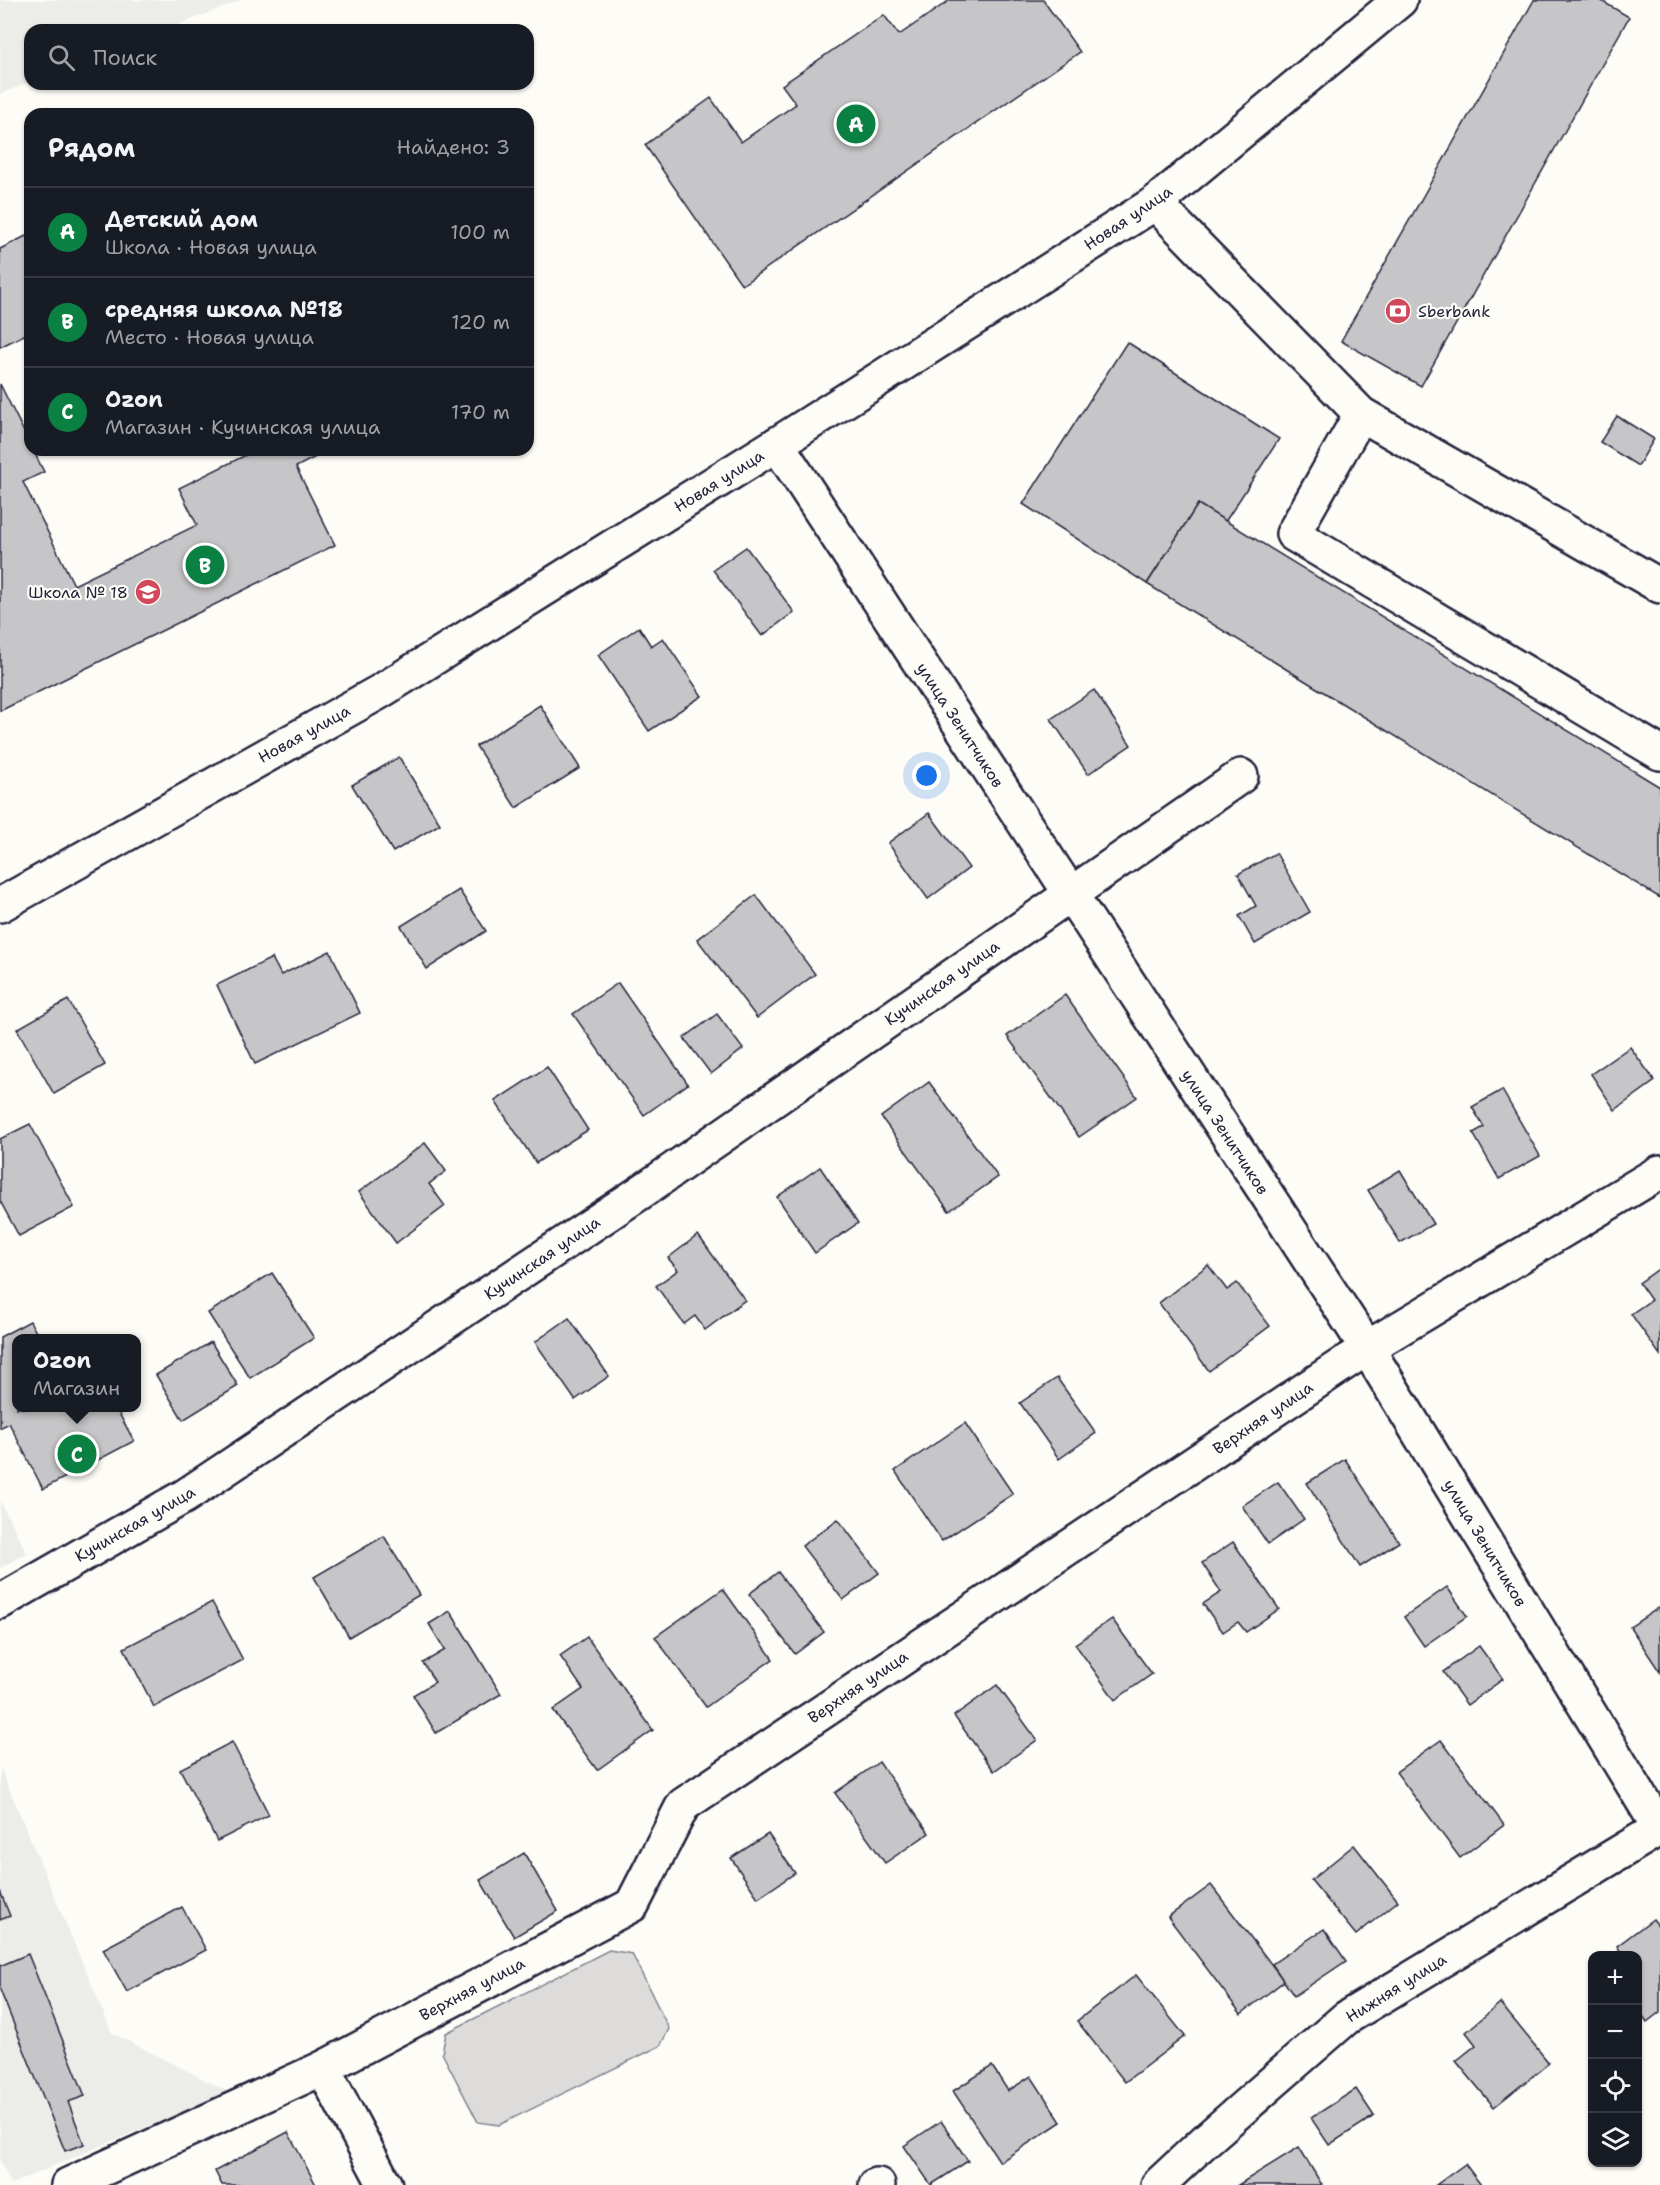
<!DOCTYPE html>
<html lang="ru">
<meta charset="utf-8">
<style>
body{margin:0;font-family:"Shantell Sans",sans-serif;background:#242831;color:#f1f3f6}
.controls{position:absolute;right:18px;bottom:18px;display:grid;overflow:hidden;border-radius:12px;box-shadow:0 2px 4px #0004}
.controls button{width:54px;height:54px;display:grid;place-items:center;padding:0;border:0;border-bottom:2px solid #363941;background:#171b24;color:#f1f3f6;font:30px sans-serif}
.you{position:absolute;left:927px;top:776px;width:21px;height:21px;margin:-15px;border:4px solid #fff;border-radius:50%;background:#1a73e8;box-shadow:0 0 0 9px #1a73e833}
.badge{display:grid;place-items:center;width:39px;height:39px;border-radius:50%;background:#0b8043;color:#fff;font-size:20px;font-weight:700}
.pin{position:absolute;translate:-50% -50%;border:3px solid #fff;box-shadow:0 2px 6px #0006}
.popup{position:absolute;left:12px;top:1334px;width:129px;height:78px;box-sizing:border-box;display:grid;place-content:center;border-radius:12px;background:#171b24;filter:drop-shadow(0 2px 4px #0005);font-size:20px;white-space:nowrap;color:#9ea1a6}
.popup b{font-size:22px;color:#f1f3f6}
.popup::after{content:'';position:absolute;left:50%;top:100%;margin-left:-12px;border:12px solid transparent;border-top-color:#171b24}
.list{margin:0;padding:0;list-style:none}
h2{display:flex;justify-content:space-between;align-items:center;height:78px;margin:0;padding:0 24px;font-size:26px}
h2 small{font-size:20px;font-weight:400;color:#9ea1a6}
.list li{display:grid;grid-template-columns:39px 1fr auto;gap:18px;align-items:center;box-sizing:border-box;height:90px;padding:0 24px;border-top:2px solid #363941}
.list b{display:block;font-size:22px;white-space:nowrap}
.list p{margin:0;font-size:20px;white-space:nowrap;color:#9ea1a6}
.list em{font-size:20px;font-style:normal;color:#9ea1a6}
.icon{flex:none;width:33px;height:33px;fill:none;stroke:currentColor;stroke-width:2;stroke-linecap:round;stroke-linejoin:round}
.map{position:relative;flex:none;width:1660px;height:2185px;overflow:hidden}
.search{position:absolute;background:#171b24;box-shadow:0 2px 4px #0004;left:24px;top:24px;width:510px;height:66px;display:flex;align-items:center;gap:15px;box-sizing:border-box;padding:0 21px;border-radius:18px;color:#9ea1a6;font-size:22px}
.panel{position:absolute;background:#171b24;box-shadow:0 2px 4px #0004;left:24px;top:108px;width:510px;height:348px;border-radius:18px}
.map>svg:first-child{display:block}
.built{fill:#ecece9}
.green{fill:#dddcdb;stroke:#807f8b;stroke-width:1.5}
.building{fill:#c6c6c8;stroke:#22223b;stroke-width:1.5}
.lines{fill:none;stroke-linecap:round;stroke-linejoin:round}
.minor-casing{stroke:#22223b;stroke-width:38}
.minor{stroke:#fdfcf7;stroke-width:33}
.labels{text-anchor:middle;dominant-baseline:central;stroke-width:4.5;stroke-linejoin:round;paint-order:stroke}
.street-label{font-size:16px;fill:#22223b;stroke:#fdfcf7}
.poi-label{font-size:16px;fill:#22223b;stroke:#fdfcf7;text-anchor:start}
</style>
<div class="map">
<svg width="1660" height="2185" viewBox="0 0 1660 2185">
<rect width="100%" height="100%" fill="#fdfcf7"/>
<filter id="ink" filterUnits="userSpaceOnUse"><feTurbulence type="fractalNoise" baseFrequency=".0167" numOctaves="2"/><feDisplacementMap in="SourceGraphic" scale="12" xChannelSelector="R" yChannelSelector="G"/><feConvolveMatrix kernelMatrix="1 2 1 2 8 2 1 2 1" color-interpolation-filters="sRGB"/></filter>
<g filter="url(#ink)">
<!-- built -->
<g class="built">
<polygon points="0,0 242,0 165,30 30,30 30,82 0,94"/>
<polygon points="0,1501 27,1553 0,1568"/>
<polygon points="0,1767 112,2033 229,2092 11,2184 0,2161"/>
</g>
<!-- green -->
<polygon class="green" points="609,1950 632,1954 669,2029 660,2046 499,2125 478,2122 442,2053 446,2033"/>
<!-- building -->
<g class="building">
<polygon points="950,0 1043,0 1080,52 742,285 645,145 711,98 741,142 796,104 782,85 884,15 899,35"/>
<polygon points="1534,0 1600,0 1629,17 1421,386 1341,341"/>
<polygon points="30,234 30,332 0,347 0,249"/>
<polygon points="1127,342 1279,439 1225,522 1198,504 1147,584 1023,504"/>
<polygon points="0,384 30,444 30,450 33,450 44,472 23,482 74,585 197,525 179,488 256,450 329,450 296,467 335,545 0,711"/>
<polygon points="1617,416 1654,439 1638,466 1600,442"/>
<polygon points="1198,504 1660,787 1660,898 1147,584"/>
<polygon points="746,547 794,612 762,636 713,570"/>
<polygon points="639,627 651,646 663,638 702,696 649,731 598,655"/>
<polygon points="1094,690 1131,745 1088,774 1051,719"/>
<polygon points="540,705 580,768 516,808 476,746"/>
<polygon points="399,757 440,824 393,852 352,785"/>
<polygon points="929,813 969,868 928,899 888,843"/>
<polygon points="1276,853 1310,912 1255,944 1239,916 1256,906 1238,874"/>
<polygon points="459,890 486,931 427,969 401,926"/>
<polygon points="756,895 815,974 757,1018 697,939"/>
<polygon points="330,951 360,1013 255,1064 217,985 272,958 281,975"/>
<polygon points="618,983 688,1084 644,1115 573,1014"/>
<polygon points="1065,995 1137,1097 1079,1137 1007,1036"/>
<polygon points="68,1000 105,1065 54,1094 17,1029"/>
<polygon points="717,1014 743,1049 711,1074 684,1038"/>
<polygon points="1630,1047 1655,1081 1615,1110 1591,1074"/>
<polygon points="547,1067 588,1130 536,1163 495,1101"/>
<polygon points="929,1082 998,1177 949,1211 881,1117"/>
<polygon points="1502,1090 1540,1156 1499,1179 1473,1133 1484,1127 1472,1107"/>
<polygon points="30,1124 74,1207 19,1236 0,1201 0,1139"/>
<polygon points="425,1143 446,1171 429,1184 445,1206 396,1243 359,1192"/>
<polygon points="820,1167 858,1223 815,1253 777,1197"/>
<polygon points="1400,1170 1433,1224 1400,1243 1368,1190"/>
<polygon points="698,1235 745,1300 705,1330 695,1316 684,1324 656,1286 678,1270 668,1258"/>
<polygon points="1208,1265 1227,1290 1237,1283 1270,1326 1209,1371 1159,1303"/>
<polygon points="1660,1268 1660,1355 1631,1314 1651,1300 1639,1283"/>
<polygon points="272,1273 314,1338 250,1378 208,1313"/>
<polygon points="569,1318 609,1376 575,1400 535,1342"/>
<polygon points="30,1321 39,1338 17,1338 17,1408 116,1408 134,1441 43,1489 9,1423 0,1428 0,1337"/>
<polygon points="211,1342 238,1386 183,1420 156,1375"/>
<polygon points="1057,1378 1096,1433 1059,1459 1020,1403"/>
<polygon points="965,1423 1013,1494 942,1541 895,1471"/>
<polygon points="1345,1459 1399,1542 1360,1567 1307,1483"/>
<polygon points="1278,1482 1304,1519 1268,1544 1242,1506"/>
<polygon points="838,1519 879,1573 843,1600 802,1546"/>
<polygon points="384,1536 419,1595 349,1637 314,1577"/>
<polygon points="1233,1542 1279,1609 1246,1632 1238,1622 1223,1632 1203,1604 1221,1592 1202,1563"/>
<polygon points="778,1572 824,1632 795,1654 749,1594"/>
<polygon points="1447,1587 1467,1616 1424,1646 1404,1617"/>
<polygon points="723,1589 773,1659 706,1707 655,1637"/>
<polygon points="212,1602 243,1660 154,1707 124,1648"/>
<polygon points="1660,1607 1660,1672 1630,1627"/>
<polygon points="450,1611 501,1694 436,1733 413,1695 435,1682 423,1663 445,1650 429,1624"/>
<polygon points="1112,1619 1152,1674 1115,1700 1075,1644"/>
<polygon points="587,1637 653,1730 597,1770 553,1710 583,1689 560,1656"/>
<polygon points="1479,1646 1503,1679 1467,1705 1443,1672"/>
<polygon points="997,1685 1037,1740 994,1771 954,1716"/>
<polygon points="1441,1740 1504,1825 1460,1858 1396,1772"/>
<polygon points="232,1742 269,1815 217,1841 180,1769"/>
<polygon points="879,1762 929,1833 885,1863 835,1793"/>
<polygon points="768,1834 795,1873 758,1898 731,1858"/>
<polygon points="1354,1845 1398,1901 1356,1935 1311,1880"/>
<polygon points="524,1853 558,1911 514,1937 480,1880"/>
<polygon points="1211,1885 1284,1981 1241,2014 1168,1917"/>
<polygon points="0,1891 10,1916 0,1920"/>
<polygon points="182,1907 206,1950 127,1992 103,1949"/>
<polygon points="1653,1919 1660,1928 1660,2012 1647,2022 1638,2009 1638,1956 1623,1956 1617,1946"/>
<polygon points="1324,1929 1346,1961 1294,1996 1272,1964"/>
<polygon points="28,1954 85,2096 68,2102 84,2144 65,2151 0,1990 0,1966"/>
<polygon points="1136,1975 1185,2036 1125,2082 1077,2021"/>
<polygon points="1500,2003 1549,2063 1494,2107 1456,2061 1476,2045 1466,2032"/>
<polygon points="992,2066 1008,2091 1031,2076 1061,2122 1000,2162 953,2091"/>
<polygon points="1356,2089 1374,2116 1329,2145 1311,2118"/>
<polygon points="941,2121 968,2161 931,2185 904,2146"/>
<polygon points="288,2132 316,2185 222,2185 215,2171"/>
<polygon points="1299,2147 1322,2185 1238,2185"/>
<polygon points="1465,2164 1481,2185 1436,2185"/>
</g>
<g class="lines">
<!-- minor casing -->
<g class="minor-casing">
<g id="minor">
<polyline points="1155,203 1361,414 1660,586"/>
<polyline points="1361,414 1293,534 1660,753"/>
<polyline points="777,444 1367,1348 1660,1829"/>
<polyline points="0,905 381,691 777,444 1155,203 1400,0"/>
<polyline points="0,1602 185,1496 641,1192 1241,776"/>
<polyline points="323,2068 385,2185"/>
<polyline points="68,2185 323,2068 632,1905 683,1805 1367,1348 1660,1172"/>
<polyline points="876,2185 878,2185"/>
<polyline points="1158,2185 1205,2141 1346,2018 1660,1828"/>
</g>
</g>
<!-- minor -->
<use href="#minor" class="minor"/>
</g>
</g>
<!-- icons -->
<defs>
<g id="bank-disc" transform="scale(1.35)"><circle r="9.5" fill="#d1495b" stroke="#fdfcf7"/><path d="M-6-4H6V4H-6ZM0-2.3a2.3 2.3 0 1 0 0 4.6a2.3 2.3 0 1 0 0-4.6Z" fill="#fff"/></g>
<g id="school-disc" transform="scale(1.35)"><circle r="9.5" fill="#d1495b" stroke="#fdfcf7"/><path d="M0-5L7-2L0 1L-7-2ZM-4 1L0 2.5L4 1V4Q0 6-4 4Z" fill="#fff"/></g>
</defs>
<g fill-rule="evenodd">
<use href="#bank-disc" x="1398" y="311"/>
<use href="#school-disc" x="148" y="592"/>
</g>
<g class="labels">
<!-- street labels -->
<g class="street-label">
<text transform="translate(1128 218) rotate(-34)">Новая улица</text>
<text transform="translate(719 481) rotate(-32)">Новая улица</text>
<text transform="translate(960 725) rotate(57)">улица Зенитчиков</text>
<text transform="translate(304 734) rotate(-29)">Новая улица</text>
<text transform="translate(942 983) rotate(-35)">Кучинская улица</text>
<text transform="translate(1225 1132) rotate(57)">улица Зенитчиков</text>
<text transform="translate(542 1258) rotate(-34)">Кучинская улица</text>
<text transform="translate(1263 1418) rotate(-34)">Верхняя улица</text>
<text transform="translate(135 1524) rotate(-30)">Кучинская улица</text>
<text transform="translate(1485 1543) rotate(59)">улица Зенитчиков</text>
<text transform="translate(858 1687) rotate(-34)">Верхняя улица</text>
<text transform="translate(1396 1988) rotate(-32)">Нижняя улица</text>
<text transform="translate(472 1989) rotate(-28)">Верхняя улица</text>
</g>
<!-- poi labels -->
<g class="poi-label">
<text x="1418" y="311">Sberbank</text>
<text x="128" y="592" text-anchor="end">Школа № 18</text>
</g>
</g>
</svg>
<div class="controls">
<button>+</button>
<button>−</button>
<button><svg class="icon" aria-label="locate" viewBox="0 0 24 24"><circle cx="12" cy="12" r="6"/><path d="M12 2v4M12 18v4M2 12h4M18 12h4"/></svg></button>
<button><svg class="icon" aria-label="layers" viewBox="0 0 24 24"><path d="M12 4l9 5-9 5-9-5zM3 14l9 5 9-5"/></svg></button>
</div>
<div class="you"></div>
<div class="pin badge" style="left:856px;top:124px">A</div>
<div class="pin badge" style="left:205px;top:565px">B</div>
<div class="pin badge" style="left:77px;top:1454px">C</div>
<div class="popup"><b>Ozon</b>Магазин</div>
<div class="search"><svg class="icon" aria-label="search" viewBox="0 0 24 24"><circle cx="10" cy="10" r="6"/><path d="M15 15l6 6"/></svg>Поиск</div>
<section class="panel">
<h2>Рядом<small>Найдено: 3</small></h2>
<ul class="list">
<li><span class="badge">A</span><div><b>Детский дом</b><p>Школа · Новая улица</p></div><em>100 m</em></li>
<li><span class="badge">B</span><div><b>средняя школа №18</b><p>Место · Новая улица</p></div><em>120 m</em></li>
<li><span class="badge">C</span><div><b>Ozon</b><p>Магазин · Кучинская улица</p></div><em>170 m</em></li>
</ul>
</section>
</div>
